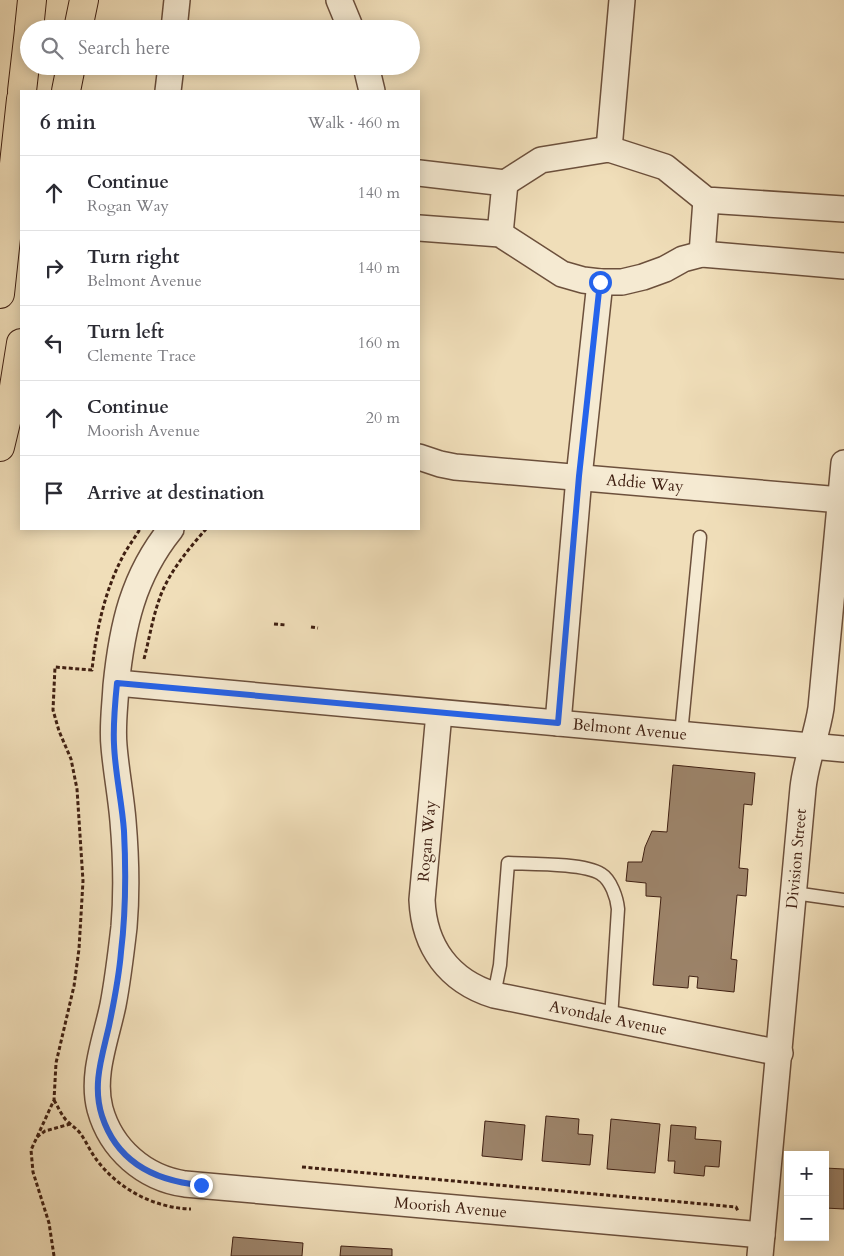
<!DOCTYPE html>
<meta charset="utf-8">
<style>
body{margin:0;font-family:Cardo,serif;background:#f2f2f3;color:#2b2b33}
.controls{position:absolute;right:15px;bottom:15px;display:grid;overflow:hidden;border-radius:0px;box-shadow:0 2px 12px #0003}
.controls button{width:45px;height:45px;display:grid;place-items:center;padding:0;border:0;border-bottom:1px solid #e1e1e2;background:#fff;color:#2b2b33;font:25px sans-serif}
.stop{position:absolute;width:15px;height:15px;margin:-11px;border:4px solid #2563eb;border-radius:50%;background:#fff}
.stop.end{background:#2563eb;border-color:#fff;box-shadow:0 1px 5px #0008}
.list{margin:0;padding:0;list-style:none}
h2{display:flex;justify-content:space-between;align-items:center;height:65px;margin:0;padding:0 20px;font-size:21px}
h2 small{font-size:16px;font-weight:400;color:#7c7c81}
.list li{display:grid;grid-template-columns:32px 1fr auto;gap:15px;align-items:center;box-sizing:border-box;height:75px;padding:0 20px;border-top:1px solid #e1e1e2}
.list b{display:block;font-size:19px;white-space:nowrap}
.list p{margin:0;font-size:16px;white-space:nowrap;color:#7c7c81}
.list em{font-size:16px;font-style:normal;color:#7c7c81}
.icon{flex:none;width:28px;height:28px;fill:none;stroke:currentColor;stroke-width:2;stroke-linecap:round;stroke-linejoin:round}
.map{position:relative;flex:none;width:844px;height:1256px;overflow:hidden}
.search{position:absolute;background:#fff;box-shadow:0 2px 12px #0003;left:20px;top:20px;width:400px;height:55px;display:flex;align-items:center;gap:12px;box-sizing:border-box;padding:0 18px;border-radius:28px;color:#7c7c81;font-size:19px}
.panel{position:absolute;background:#fff;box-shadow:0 2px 12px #0003;left:20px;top:90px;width:400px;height:440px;border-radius:0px}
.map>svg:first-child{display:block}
.building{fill:#9c8369;stroke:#402012}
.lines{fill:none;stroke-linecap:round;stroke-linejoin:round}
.lane-casing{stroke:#6c503c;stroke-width:15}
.street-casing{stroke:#6c503c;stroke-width:28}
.highway-casing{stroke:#402012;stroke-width:30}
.path{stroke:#402012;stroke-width:3;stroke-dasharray:4 2.5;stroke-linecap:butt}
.lane{stroke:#f5ead2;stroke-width:12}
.street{stroke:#f5ead2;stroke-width:25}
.highway{stroke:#f0deb9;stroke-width:28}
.route{stroke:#2563eb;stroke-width:6}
.labels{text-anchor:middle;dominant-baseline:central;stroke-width:5;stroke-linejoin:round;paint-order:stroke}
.street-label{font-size:16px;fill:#402012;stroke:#f5ead2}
</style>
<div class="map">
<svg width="844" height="1256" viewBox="0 0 844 1256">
<rect width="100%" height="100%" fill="#f0deb9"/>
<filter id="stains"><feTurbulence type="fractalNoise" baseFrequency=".004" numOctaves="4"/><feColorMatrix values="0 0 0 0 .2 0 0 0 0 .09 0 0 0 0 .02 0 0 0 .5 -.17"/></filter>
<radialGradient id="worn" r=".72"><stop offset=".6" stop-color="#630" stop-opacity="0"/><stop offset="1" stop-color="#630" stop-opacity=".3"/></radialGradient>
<!-- building -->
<g class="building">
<polygon points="673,765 755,773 752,805 744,804 739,868 748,869 746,896 737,895 731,959 737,960 734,992 697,988 698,977 689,976 688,988 653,985 661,897 646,896 646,883 626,881 628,862 642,862 645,847 652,831 667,832"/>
<polygon points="546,1116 579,1119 578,1134 593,1135 590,1165 542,1161"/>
<polygon points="611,1119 660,1124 655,1173 607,1169"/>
<polygon points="485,1121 525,1125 522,1160 482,1156"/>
<polygon points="671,1125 696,1127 695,1139 721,1141 719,1167 705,1166 704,1176 674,1173 675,1161 668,1161"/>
<polygon points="825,1168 844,1169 844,1209 825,1208"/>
<polygon points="233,1237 303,1243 302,1256 231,1256"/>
<polygon points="341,1246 392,1249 392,1256 340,1256"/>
</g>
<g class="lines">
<!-- lane casing -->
<g class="lane-casing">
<g id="lane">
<polyline points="681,734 700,537"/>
<polyline points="794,893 844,900"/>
<path d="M494,995L500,965L508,863C530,864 584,863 601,874C611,880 617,898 618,909L611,1019"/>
</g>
</g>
<!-- street casing -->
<g class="street-casing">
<g id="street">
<polyline points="339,0 351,29"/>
<polyline points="174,29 177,0"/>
<polyline points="366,66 372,91"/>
<polyline points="168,91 171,66"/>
<polyline points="609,149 622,0"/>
<polyline points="419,173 505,183 500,234"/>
<polyline points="505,183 541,160 609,149 665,167 706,200 844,209"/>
<polyline points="419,228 500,234 562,274 583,280 600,282 622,282 643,277 665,269 683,259 702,254 844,266"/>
<polyline points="702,254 706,200"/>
<path id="s1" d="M419,457L440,464L455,467L841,500"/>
<path id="s2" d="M171,529C133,576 122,626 116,686C115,706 112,726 114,746C116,771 121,796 123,821C126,856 127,892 124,927C121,953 118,979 113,1005C106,1039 91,1075 100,1109C111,1149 144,1178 185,1184L762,1235"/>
<path id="s3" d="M117,683L844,749"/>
<path id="s4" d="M439,713L422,900C424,947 449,981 494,995L780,1053"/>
<polyline points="558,723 579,477 600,282"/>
<path id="s5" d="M760,1256L803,788C806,760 817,735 821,708L844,463"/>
</g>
</g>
<!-- highway casing -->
<g class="highway-casing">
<g id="highway">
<polyline points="29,29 32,0"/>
<polyline points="78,29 84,0"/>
<polyline points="22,91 29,30"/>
<polyline points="66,91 71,66"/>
<polyline points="0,294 21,99"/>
<polyline points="0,447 13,393 21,343"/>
</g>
</g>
<!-- path -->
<g class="path">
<polyline points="274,624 286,625"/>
<polyline points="311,627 318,628"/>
<path d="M144,659C149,640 152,621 158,603C167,574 187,551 206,529"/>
<path d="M54,1100C58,1107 61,1114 66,1120C71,1125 76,1128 80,1133C86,1141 90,1151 96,1159C118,1189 154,1208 191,1209"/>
<polyline points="37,1137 45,1131 70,1124"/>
<polyline points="302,1167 736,1207 738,1211"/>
<path d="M54,1256L49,1223L33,1172L31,1150L54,1100L56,1063L74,986L79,949L83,881L77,789L71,759L59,731L53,710L55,667L92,670C96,632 104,593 122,558C127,548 134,539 140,529"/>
</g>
<!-- lane -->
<use href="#lane" class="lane"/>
<!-- street -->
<use href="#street" class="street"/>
<!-- highway -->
<use href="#highway" class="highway"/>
</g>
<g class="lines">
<!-- route -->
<path class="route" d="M201,1185C155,1181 117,1162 102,1116C92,1085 102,1057 109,1026C114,1002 119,977 121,952C126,911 126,871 124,831C122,802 115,773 114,744C113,724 115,703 117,683L558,723L579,476L600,282"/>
</g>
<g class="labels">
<!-- street labels -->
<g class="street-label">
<text stroke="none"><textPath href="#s1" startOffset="228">Addie Way</textPath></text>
<text stroke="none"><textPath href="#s3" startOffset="515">Belmont Avenue</textPath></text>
<text transform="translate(427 841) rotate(-85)">Rogan Way</text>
<text stroke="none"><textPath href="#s5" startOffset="399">Division Street</textPath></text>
<text stroke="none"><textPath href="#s4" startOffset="432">Avondale Avenue</textPath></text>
<text stroke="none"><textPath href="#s2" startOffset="982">Moorish Avenue</textPath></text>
</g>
</g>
<rect width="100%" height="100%" filter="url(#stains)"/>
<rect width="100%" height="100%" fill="url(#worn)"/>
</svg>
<div class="controls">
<button>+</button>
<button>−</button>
</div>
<div class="stop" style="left:600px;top:282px"></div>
<div class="stop end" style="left:201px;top:1185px"></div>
<div class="search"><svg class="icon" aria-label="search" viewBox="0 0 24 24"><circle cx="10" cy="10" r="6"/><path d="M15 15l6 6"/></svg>Search here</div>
<section class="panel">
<h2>6 min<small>Walk · 460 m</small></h2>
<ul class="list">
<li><svg class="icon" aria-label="ahead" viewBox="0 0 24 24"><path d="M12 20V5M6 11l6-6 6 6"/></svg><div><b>Continue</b><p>Rogan Way</p></div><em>140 m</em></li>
<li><svg class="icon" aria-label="right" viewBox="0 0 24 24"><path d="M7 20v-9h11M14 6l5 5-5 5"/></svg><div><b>Turn right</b><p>Belmont Avenue</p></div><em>140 m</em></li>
<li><svg class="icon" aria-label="left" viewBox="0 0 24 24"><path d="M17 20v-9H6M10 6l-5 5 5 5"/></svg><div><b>Turn left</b><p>Clemente Trace</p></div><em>160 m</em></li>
<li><svg class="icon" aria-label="ahead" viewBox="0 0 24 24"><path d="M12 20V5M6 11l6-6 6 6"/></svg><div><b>Continue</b><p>Moorish Avenue</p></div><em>20 m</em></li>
<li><svg class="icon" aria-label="arrive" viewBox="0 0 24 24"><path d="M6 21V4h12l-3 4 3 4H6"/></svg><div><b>Arrive at destination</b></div></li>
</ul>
</section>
</div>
